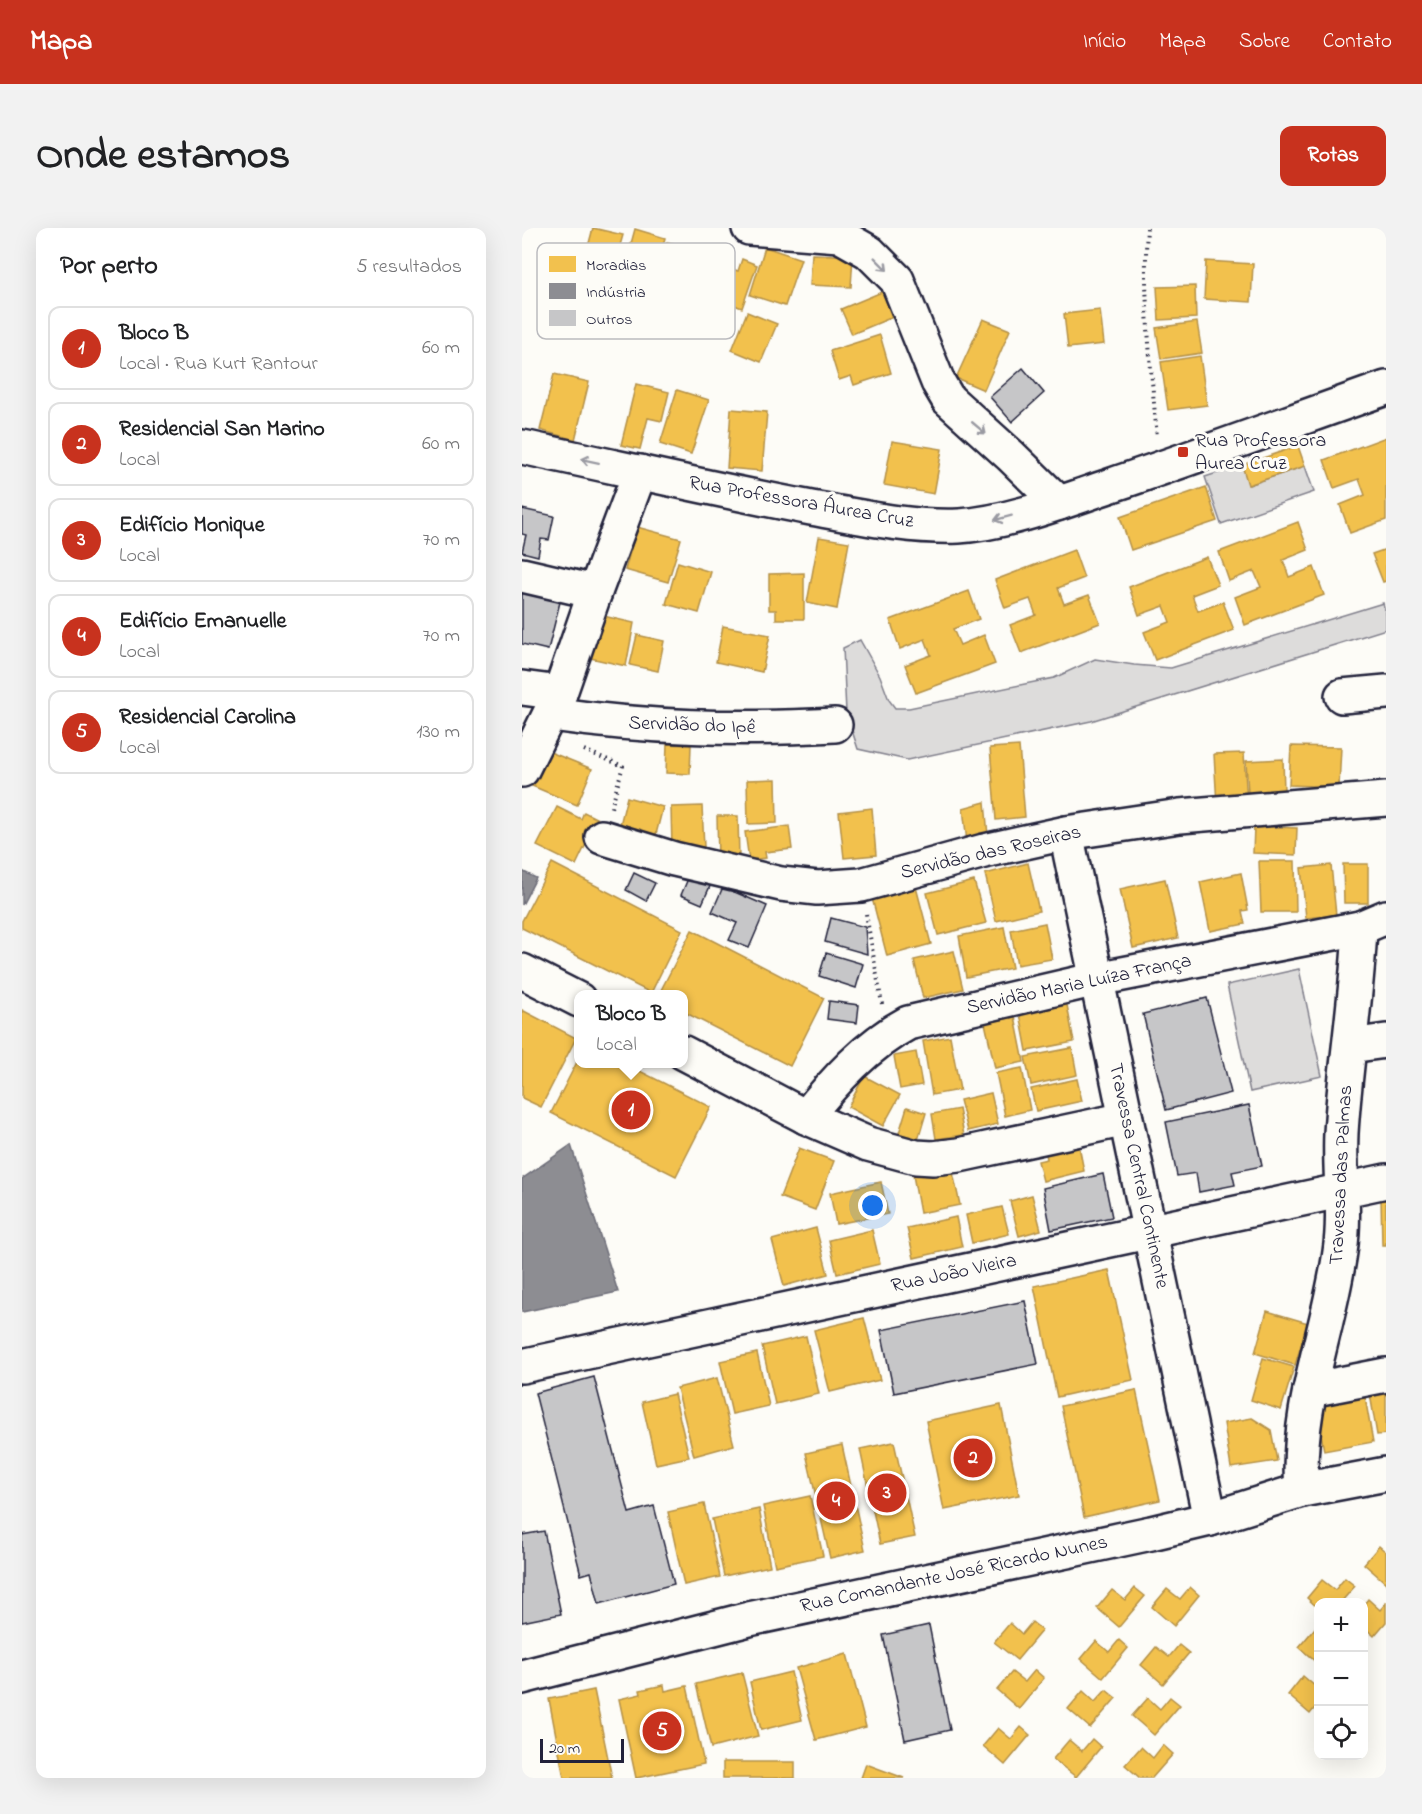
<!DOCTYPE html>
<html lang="pt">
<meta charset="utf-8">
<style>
body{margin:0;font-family:"Indie Flower",sans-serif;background:#f2f2f2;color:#202124}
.controls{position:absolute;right:18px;bottom:18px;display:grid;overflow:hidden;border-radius:12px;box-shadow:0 6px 24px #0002}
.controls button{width:54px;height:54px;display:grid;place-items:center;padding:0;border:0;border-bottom:2px solid #e0e0e0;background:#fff;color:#202124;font:30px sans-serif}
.scale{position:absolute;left:18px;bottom:15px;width:84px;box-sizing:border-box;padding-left:6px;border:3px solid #22223b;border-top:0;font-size:16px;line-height:21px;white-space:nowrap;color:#22223b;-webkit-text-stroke:4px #fdfcf7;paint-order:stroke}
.you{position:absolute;left:351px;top:978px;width:21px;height:21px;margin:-15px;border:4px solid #fff;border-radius:50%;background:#1a73e8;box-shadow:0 0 0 9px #1a73e833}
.badge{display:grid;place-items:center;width:39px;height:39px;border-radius:50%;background:#c8321e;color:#fff;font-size:20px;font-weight:700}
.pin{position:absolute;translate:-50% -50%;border:3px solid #fff;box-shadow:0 2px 6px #0006}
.popup{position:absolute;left:52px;top:762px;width:114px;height:78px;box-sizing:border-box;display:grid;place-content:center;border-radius:12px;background:#fff;filter:drop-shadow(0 2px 4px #0005);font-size:20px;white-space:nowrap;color:#757577}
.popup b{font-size:22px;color:#202124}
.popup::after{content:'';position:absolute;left:50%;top:100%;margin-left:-12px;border:12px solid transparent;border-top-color:#fff}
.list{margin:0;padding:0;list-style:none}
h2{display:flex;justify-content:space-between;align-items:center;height:78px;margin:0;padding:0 24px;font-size:26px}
h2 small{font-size:20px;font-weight:400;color:#757577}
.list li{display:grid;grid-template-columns:39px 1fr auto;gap:18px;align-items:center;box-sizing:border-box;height:84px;margin:0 12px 12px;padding:0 12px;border:2px solid #e0e0e0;border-radius:12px}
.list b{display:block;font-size:22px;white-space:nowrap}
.list p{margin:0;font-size:20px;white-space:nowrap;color:#757577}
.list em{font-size:20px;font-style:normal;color:#757577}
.icon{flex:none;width:33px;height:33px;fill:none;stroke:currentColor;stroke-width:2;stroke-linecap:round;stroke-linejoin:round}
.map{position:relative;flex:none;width:864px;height:1550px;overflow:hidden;border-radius:12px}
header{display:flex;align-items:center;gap:36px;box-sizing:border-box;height:84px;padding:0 30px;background:#c8321e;color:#fff}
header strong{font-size:28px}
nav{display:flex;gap:33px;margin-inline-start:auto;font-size:21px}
.intro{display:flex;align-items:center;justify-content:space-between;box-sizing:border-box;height:144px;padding:0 36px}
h1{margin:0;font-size:42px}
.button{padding:15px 27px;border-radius:12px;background:#c8321e;color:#fff;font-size:21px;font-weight:700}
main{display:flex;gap:36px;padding:0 36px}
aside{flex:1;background:#fff;border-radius:12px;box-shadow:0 6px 24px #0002}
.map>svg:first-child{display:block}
.green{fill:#dddcdb;stroke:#807f8b;stroke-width:1.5}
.homes{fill:#f2c14e;stroke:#b49148;stroke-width:1.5}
.industry{fill:#8d8d92;stroke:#6d6d78;stroke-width:1.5}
.building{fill:#c6c6c8;stroke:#22223b;stroke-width:1.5}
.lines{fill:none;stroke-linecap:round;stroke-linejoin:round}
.minor-casing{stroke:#22223b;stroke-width:38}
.path{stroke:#22223b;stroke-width:4;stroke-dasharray:1.5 4.5;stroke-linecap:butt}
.minor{stroke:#fdfcf7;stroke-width:33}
.oneway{stroke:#9a9aa2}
.poi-dot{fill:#c8321e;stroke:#fdfcf7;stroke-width:2}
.labels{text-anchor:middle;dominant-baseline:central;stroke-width:6;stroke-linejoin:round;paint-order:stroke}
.poi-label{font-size:20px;fill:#22223b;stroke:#fdfcf7;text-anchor:start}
.street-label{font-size:20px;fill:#22223b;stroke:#fdfcf7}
.key{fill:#fdfcf7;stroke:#bbbbbf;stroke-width:1.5}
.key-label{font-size:16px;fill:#22223b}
</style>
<header>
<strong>Mapa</strong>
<nav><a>Início</a><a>Mapa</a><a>Sobre</a><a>Contato</a></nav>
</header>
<div class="intro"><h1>Onde estamos</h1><a class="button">Rotas</a></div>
<main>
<aside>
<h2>Por perto<small>5 resultados</small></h2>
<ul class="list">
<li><span class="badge">1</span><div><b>Bloco B</b><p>Local · Rua Kurt Rantour</p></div><em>60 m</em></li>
<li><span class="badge">2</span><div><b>Residencial San Marino</b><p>Local</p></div><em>60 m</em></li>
<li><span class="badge">3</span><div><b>Edifício Monique</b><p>Local</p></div><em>70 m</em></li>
<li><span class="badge">4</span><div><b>Edifício Emanuelle</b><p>Local</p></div><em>70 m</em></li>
<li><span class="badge">5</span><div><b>Residencial Carolina</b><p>Local</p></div><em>130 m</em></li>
</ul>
</aside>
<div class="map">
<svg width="864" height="1550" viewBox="0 0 864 1550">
<rect width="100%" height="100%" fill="#fdfcf7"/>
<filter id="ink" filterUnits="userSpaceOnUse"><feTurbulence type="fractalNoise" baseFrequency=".0167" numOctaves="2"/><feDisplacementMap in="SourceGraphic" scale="12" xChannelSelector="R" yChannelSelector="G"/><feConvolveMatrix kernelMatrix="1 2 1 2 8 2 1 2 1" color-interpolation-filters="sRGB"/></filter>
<g filter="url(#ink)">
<!-- green -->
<g class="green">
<polygon points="720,237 727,257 783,238 792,264 699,296 683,249"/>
<polygon points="861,375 864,387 864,401 569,493 385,532 336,521 324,484 321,420 338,412 358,448 367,472 373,480 387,480 532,450 573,431 612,437 649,440"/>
<polygon points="777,741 800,848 728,864 705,757"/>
</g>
<!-- homes -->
<g class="homes">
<polygon points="71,0 101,7 87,56 58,49"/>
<polygon points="113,1 143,10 128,64 98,56"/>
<polygon points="145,14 187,24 179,56 137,45"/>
<polygon points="243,19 279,31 263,78 228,67"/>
<polygon points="290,26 331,28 329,59 288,57"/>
<polygon points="220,31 235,37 220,80 194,70 205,39 216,43"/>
<polygon points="684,33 731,36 729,74 682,71"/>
<polygon points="673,58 674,90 637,92 635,59"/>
<polygon points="367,61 378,86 330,106 319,81"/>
<polygon points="578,82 582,116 546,120 542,86"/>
<polygon points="225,84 255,96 239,134 210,122"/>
<polygon points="461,91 488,102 462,162 434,150"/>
<polygon points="675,94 680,125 639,131 634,100"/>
<polygon points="358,107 369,145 332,157 329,148 317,152 308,123"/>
<polygon points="678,128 685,177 646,182 639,134"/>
<polygon points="32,146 67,154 53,212 18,202"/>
<polygon points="114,156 147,164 140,193 126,190 118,221 99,217"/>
<polygon points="155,162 187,172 169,226 138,216"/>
<polygon points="209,181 245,184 240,243 205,240"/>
<polygon points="864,209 864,292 828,305 818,277 843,267 837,251 812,260 802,232"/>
<polygon points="370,213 420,221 412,266 362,257"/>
<polygon points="776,218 783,238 726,257 720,237"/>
<polygon points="684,259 695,293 609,322 598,289"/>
<polygon points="776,294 786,322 761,332 767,349 792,339 802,367 723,397 713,369 739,359 732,343 707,353 697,324"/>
<polygon points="115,299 159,311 146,354 103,342"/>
<polygon points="297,309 327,314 315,381 285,375"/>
<polygon points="864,321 864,353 861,354 850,326"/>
<polygon points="552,322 562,350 536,360 542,376 567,367 578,395 499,425 488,397 514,387 508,371 483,380 473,352"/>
<polygon points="685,329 696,357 670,367 676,383 701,374 712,402 633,432 622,404 648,394 642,378 617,387 607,359"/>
<polygon points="156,334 189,344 177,385 144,376"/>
<polygon points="282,345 282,391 254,391 254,382 247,382 247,346"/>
<polygon points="447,363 457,391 431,401 438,417 462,407 473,436 394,465 383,437 409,427 403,411 378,421 368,392"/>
<polygon points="77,387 112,395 104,438 68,430"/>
<polygon points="201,398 248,407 240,444 194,434"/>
<polygon points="115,407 142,413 136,443 108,437"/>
<polygon points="145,516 169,517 168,546 144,545"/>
<polygon points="497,518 503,589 474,592 468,520"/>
<polygon points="769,518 819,519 817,559 767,557"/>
<polygon points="23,522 70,541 55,577 8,557"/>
<polygon points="722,525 725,576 695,577 692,526"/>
<polygon points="761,531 762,563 726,565 724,533"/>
<polygon points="254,551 255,595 226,596 225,552"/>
<polygon points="105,569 141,579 132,614 96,605"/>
<polygon points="463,574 466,608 445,614 441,580"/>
<polygon points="180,578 182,619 150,620 149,579"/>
<polygon points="35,579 59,591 62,584 76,591 54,637 15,618"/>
<polygon points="350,580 354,627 322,630 317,584"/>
<polygon points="195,588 216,588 217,630 196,631"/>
<polygon points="267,598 270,621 243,624 244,630 227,632 223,604"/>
<polygon points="732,598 775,600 774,627 731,625"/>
<polygon points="737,633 773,633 774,684 739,684"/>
<polygon points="30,635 160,702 129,765 0,700 0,693"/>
<polygon points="506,635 517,683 474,693 463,646"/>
<polygon points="821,636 846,636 846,675 822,675"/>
<polygon points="809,637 814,687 784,690 779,640"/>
<polygon points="719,645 726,682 720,683 723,696 688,703 678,654"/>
<polygon points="643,651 656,710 611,720 598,661"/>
<polygon points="452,653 464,695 416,707 405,665"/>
<polygon points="394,659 409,716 365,728 350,670"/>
<polygon points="523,695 530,731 495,737 489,702"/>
<polygon points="482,699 490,740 444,749 437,708"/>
<polygon points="170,702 302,770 268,838 162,784 162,766 137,766"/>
<polygon points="432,723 441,761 401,770 392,732"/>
<polygon points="545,777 552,814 505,823 498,786"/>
<polygon points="0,782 54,810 19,879 0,870"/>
<polygon points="493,789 502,834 473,840 463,795"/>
<polygon points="428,808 438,862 410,867 401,813"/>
<polygon points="550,820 555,847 509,857 503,829"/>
<polygon points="394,824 400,857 378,861 372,828"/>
<polygon points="57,830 57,836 104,836 189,879 154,948 29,885"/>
<polygon points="500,840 508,882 483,888 474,845"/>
<polygon points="342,848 378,867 361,898 326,879"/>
<polygon points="555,851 560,873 514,883 509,861"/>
<polygon points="469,865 476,896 446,903 438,872"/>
<polygon points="385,879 404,885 396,912 377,905"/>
<polygon points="437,881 442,907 414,911 410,886"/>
<polygon points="556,913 562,943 521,953 516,933 525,931 523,921"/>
<polygon points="277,920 312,933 293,982 258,969"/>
<polygon points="430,940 438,977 398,985 391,947"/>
<polygon points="359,954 366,986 314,996 308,965"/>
<polygon points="510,967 519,1002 497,1008 488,973"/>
<polygon points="859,970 864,970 864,1017 860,1017"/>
<polygon points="480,979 487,1006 450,1015 444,987"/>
<polygon points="434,989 440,1019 392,1030 385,1000"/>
<polygon points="294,1000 306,1046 262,1058 250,1012"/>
<polygon points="350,1002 358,1036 315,1046 307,1012"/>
<polygon points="587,1042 611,1152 535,1169 512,1058"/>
<polygon points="745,1083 786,1095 773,1137 733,1125"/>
<polygon points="342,1090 358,1152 308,1164 292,1102"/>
<polygon points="284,1108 297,1166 253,1176 240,1118"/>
<polygon points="235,1125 247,1178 210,1186 198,1133"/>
<polygon points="741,1130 772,1139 759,1182 729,1172"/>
<polygon points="195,1150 212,1217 172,1228 155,1160"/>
<polygon points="864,1157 864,1206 855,1207 847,1160"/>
<polygon points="841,1158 851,1214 802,1223 792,1167"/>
<polygon points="614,1162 638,1272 562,1289 539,1178"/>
<polygon points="152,1166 167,1229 134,1236 120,1174"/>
<polygon points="479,1177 497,1267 422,1282 404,1193"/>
<polygon points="730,1190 749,1202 755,1233 709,1240 702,1195"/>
<polygon points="372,1214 393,1309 358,1316 338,1221"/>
<polygon points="320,1217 343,1322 308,1330 284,1225"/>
<polygon points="288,1268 301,1328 253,1338 241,1278"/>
<polygon points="182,1276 198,1349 162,1357 146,1284"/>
<polygon points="237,1281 248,1338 202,1348 190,1291"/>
<polygon points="857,1318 864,1324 864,1355 842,1336"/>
<polygon points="823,1350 833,1358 819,1374 796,1374 796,1380 785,1370 800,1352 813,1362"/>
<polygon points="668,1359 677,1367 652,1398 630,1379 645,1361 658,1371"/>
<polygon points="613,1360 623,1368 597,1399 575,1380 590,1362 603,1372"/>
<polygon points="846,1371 858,1382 864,1375 864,1394 852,1408 842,1399 842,1376"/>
<polygon points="510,1394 520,1402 495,1432 472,1414 488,1395 500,1406"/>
<polygon points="793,1400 796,1404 796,1436 777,1419"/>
<polygon points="597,1412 606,1420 581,1450 559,1431 574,1413 587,1424"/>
<polygon points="657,1417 667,1425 641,1456 619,1437 634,1419 647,1429"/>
<polygon points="325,1426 344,1499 294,1512 274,1440"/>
<polygon points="513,1442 522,1450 497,1481 475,1462 490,1444 503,1454"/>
<polygon points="269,1444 280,1492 239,1502 228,1454"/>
<polygon points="220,1445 236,1508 189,1520 174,1456"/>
<polygon points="781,1448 794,1459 796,1456 796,1476 788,1486 766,1467"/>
<polygon points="142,1457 143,1463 165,1458 182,1536 114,1550 97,1471 119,1466 118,1462"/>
<polygon points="72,1462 90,1550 42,1550 27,1471"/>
<polygon points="584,1462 594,1470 568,1500 546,1481 561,1463 573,1474"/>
<polygon points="648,1469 658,1477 632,1507 610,1488 626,1470 638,1481"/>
<polygon points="499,1499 508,1507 483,1537 461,1518 476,1500 489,1511"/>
<polygon points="570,1511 579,1519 554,1549 531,1531 547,1512 560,1523"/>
<polygon points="641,1517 651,1526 630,1550 618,1550 603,1537 619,1519 631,1530"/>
<rect x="201" y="1534" width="72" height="16"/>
<polygon points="344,1536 382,1550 339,1550"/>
</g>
<!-- industry -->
<g class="industry">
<polygon points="0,643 14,650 0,677"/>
<polygon points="49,917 96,1064 0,1084 0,951"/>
</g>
<!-- building -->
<g class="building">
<polygon points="501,140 522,165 490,194 468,169"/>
<polygon points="0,281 32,288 27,312 19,311 16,328 0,324 4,307 0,306"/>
<polygon points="0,352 41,362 26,422 0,416"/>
<polygon points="112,645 133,655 124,673 104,662"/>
<polygon points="168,646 189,656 180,676 159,667"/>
<polygon points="201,659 245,678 227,720 207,712 215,695 190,684"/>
<polygon points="309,690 343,699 345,726 303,714"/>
<polygon points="304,725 341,736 334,760 297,748"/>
<polygon points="685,770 709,865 644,882 621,786"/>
<polygon points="307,773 337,777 335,795 305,791"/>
<polygon points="727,877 740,938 710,944 713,957 677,964 674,945 655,948 644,894"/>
<polygon points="581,946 590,989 529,1002 521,960"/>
<polygon points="503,1073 516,1136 372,1165 359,1102"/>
<polygon points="72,1149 107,1285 132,1278 152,1356 77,1376 69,1344 59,1347 13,1165"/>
<polygon points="22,1303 39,1386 0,1394 0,1307"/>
<polygon points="407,1397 428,1502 383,1512 361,1407"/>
</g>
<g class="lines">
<!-- minor casing -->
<g class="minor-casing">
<g id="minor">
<polyline points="227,0 317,7 347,24 375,52 416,154 426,171 489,228 537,275"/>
<path d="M0,219C95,239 189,261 284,279C335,288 386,300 437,298C486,295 543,273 590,257C682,226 773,192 864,160"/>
<polyline points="0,347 73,364"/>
<polyline points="0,460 38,465"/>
<polyline points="820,468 864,464"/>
<path d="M29,486C126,500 215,502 313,497"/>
<polyline points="0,542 38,465 73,364 118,244"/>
<polyline points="544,605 688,1291"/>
<polyline points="80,609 152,631 259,656 295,660 339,657 462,623 544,605 658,588 864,571"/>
<polyline points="0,743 57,772"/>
<polyline points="828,818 864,813"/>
<polyline points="162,825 284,889 346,916 394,929 411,930 437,927 604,891"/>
<path d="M284,889C313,852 345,817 386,795L575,751L838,700L864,689"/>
<polyline points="0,1138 864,953"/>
<polyline points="788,1162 864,1147"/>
<path d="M780,1262C773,1181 807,1103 818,1024C824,984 817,945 819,905C823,837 835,769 838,700"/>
<polyline points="0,1449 227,1391 629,1305 688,1291 780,1262 864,1246"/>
</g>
</g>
<!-- path -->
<g class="path">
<path d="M625,0C621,67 629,141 635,209"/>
<polyline points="62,522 101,538 89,580"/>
<polyline points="344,686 360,776"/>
</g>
<!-- minor -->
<use href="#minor" class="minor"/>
</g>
<!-- one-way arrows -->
<defs><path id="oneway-shaft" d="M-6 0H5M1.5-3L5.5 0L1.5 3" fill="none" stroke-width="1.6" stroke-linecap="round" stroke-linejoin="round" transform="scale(1.5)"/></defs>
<g class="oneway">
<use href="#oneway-shaft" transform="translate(359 36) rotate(45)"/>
<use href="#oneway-shaft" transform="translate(457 200) rotate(40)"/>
<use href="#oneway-shaft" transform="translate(68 233) rotate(-168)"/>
<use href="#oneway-shaft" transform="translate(481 290) rotate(165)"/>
</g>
</g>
<!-- markers -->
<rect class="poi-dot" x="655" y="218" width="12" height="12" rx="3"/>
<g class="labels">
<!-- poi labels -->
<g class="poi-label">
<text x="673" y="213">Rua Professora<tspan x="673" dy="23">Aurea Cruz</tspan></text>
</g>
<!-- street labels -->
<g class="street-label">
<text transform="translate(279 275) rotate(10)">Rua Professora Áurea Cruz</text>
<text transform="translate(170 498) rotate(2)">Servidão do Ipê</text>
<text transform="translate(469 625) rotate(-13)">Servidão das Roseiras</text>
<text transform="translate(557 757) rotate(-12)">Servidão Maria Luíza França</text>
<text transform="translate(820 947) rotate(-87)">Travessa das Palmas</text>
<text transform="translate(616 948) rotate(78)">Travessa Central Continente</text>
<text transform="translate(432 1046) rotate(-12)">Rua João Vieira</text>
<text transform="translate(432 1347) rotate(-12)">Rua Comandante José Ricardo Nunes</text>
</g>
</g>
<!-- legend -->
<rect x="15" y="15" width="198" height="96" rx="9" class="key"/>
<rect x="27" y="28" width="27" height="16" fill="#f2c14e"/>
<rect x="27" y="55" width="27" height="16" fill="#8d8d92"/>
<rect x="27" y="82" width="27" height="16" fill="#c6c6c8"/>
<g class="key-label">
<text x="64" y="42">Moradias</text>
<text x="64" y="69">Indústria</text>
<text x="64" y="96">Outros</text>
</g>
</svg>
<div class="controls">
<button>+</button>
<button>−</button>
<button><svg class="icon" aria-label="locate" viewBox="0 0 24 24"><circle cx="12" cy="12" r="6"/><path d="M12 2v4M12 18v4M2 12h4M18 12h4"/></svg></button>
</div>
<div class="scale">20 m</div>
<div class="you"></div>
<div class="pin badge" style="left:109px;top:882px">1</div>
<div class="popup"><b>Bloco B</b>Local</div>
<div class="pin badge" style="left:451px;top:1230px">2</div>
<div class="pin badge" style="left:365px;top:1265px">3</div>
<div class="pin badge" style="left:314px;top:1273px">4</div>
<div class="pin badge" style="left:140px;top:1503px">5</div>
</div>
</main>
